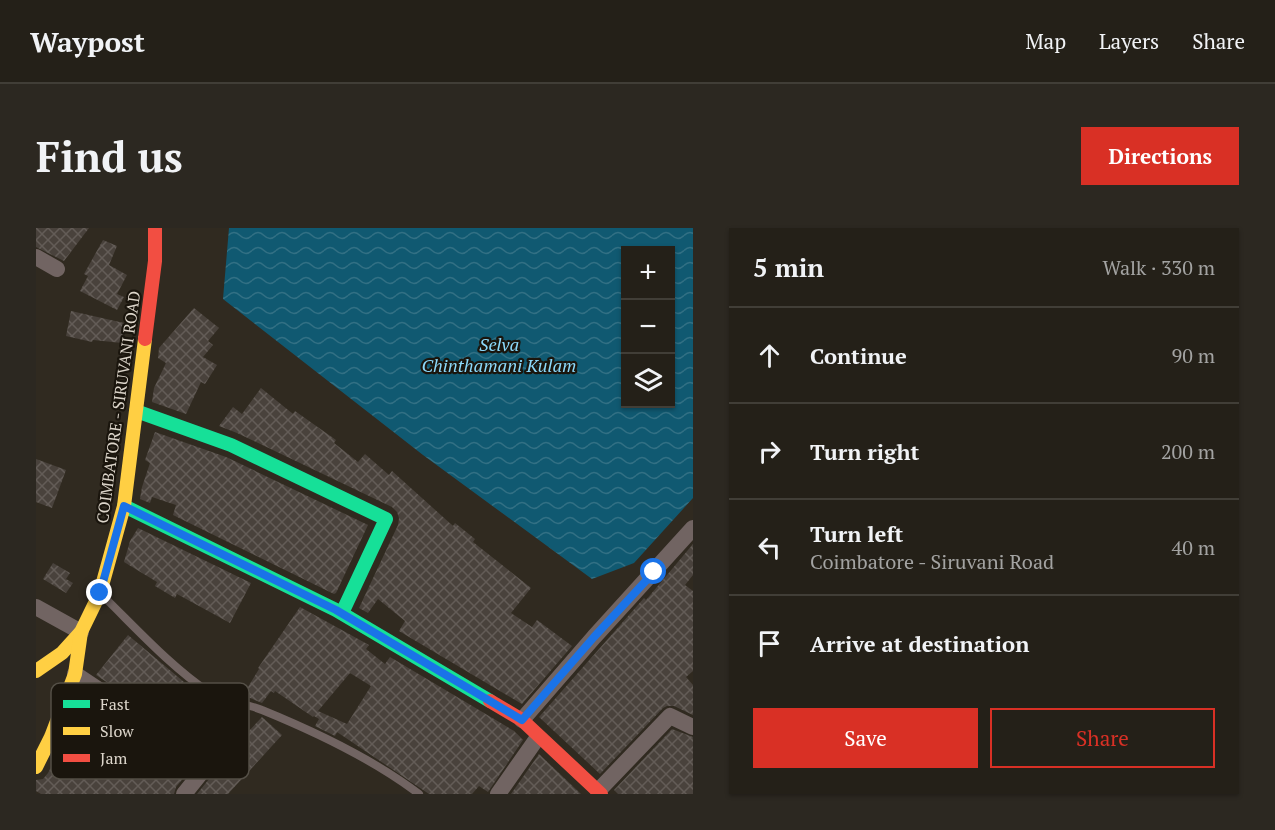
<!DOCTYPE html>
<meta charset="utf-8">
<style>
body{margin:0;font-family:"PT Serif",serif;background:#2c2821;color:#f1f3f6}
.controls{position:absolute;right:18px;top:18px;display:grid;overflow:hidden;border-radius:0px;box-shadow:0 2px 4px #0004}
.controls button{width:54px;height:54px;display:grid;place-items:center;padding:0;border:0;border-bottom:2px solid #413e37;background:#242018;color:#f1f3f6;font:30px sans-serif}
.stop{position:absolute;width:18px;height:18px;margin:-14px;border:4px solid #1a73e8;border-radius:50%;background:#fff}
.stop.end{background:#1a73e8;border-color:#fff;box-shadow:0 2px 6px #0008}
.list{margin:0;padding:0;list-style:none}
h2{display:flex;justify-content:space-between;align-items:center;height:78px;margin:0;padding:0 24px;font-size:26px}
h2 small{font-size:20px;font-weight:400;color:#a3a3a2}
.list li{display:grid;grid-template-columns:39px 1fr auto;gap:18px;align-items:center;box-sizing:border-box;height:96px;padding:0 24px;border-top:2px solid #413e37}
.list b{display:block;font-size:22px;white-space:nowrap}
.list p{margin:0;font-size:20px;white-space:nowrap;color:#a3a3a2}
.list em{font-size:20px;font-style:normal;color:#a3a3a2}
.actions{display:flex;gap:12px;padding:18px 24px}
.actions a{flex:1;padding:14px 0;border:2px solid #d93025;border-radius:0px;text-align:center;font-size:21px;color:#d93025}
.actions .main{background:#d93025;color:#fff}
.icon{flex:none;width:33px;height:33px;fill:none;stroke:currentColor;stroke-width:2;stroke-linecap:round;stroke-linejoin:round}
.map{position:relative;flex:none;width:657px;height:566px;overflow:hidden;border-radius:0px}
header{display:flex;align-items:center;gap:36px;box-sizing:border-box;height:84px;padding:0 30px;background:#242018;border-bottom:2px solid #413e37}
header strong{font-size:28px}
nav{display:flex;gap:33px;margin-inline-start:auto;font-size:21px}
.intro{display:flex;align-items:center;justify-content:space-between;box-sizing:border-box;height:144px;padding:0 36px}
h1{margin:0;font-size:42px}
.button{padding:15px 27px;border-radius:0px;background:#d93025;color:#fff;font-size:21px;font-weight:700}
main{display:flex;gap:36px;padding:0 36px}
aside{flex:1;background:#242018;border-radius:0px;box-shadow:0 2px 4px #0004}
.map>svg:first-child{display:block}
.water{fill:url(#water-waves);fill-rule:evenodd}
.building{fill:url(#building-cross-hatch);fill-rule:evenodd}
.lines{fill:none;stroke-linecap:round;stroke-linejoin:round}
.lane{stroke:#716462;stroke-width:8}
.street{stroke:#716462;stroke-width:16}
.fast{stroke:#16e098;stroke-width:14}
.slow{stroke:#ffcf43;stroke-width:14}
.jam{stroke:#f24e42;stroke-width:14}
.route{stroke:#1a73e8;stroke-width:8}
.labels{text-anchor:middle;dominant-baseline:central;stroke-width:4.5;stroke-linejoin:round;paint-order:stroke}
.street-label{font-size:16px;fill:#dcd5ca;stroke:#1a150d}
.water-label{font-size:18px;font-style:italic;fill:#8bd9fb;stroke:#1a150d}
.key{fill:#1a150d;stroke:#544f46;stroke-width:1.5}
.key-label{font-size:16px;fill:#dcd5ca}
</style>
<header>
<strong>Waypost</strong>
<nav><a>Map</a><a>Layers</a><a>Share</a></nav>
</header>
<div class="intro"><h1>Find us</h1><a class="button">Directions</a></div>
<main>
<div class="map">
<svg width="657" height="566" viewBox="0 0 657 566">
<defs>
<pattern id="water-waves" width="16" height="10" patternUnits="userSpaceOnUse" patternTransform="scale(1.5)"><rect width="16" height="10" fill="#105971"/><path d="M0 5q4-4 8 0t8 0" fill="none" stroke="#327084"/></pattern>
<pattern id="building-cross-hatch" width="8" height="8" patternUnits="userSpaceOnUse" patternTransform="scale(1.5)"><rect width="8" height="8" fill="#49423c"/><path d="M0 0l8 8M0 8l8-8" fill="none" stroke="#635c57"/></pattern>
</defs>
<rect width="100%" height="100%" fill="#302a20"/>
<!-- water -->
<path class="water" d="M193,0H657V270L598,335L556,351L387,227L187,71ZM590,22H634V176H590Z"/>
<!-- building -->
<g class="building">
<polygon points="0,0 53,0 28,33 0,19"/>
<polygon points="67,12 81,18 73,37 91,47 81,66 88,69 81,82 44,63 52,48 48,46"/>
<polygon points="158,80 183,100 172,113 177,117 167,129 181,137 169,156 165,154 150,186 116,174 118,160 130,135 122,130 123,120"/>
<polygon points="35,83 88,95 86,115 57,112 56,114 30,108"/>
<polygon points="225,160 257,186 259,183 300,212 298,215 322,234 329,226 353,247 356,243 417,298 419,295 439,311 437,314 495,360 475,385 496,399 501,392 536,418 486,476 363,403 369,393 342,371 332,385 323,380 362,297 363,290 361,284 356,279 201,205 183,198 197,179 206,186"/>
<polygon points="119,204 190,229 332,297 300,365 298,366 137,287 140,277 116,269 114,275 104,271 106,259 114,235 109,232"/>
<polygon points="0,231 30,242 16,280 0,274"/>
<polygon points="102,300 215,355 194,395 141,366 139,370 119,358 121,354 88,334 94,313"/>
<polygon points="657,316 657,347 649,357 657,363 657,443 650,449 657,457 657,487 638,478 631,478 627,480 564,546 503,489 608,370 610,372"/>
<polygon points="17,335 34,345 30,351 37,355 30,365 7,351"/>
<path d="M264,379L333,417L330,421L349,436L354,429L478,503L487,512L452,564L443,558L436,566H393L301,504L299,508L279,498L283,491L278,488L277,489L239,463L238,465L235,463L226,475L207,467L223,441L222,440ZM314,445L335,458L311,496L282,483Z"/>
<polygon points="92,407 148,454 129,479 136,484 129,493 60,447"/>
<path d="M47,464L116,510L155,541L140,559L138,566H5L0,563V552L7,551L12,545L28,514ZM53,484L90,514L74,533L39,508Z"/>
<polygon points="226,489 246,507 192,566 161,566 177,546 179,539"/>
<polygon points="636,501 657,509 657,566 582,566 578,562"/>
<polygon points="503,526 545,566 475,566"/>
</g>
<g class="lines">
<!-- lane -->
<path class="lane" d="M66,367C100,400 134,438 174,465C188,475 210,475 226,482C280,504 337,531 383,566"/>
<!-- street -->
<g class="street">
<polyline points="0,29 21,41"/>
<polyline points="0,379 45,404"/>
<polyline points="39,446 168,532 169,540 148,566"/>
<polyline points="486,492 558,409 657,300"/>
<polyline points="562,563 634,488 657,499"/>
<polyline points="462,566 502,509"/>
</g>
<!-- fast -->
<g class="fast">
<polyline points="100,183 195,217 350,291 306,385"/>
<polyline points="88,278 300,382 454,473"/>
</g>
<!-- slow -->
<g class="slow">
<polyline points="0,443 26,425 45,404 64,365 88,278 109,111"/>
<polyline points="0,539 15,509 39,446 45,404"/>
</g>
<!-- jam -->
<g class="jam">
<polyline points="109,111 119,33 119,0"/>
<polyline points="454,473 486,492 565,566"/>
</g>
</g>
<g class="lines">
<!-- route -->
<polyline class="route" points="64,365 88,278 300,382 486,492 558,409 618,344"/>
</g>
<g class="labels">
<!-- street labels -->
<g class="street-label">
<text transform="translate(82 179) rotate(-82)">COIMBATORE - SIRUVANI ROAD</text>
</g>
<!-- water labels -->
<g class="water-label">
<text x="463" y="116">Selva<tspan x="463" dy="21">Chinthamani Kulam</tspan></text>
</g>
</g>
<!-- legend -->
<rect x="15" y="455" width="198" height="96" rx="9" class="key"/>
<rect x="27" y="472" width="27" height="8" fill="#16e098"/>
<rect x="27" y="499" width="27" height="8" fill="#ffcf43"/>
<rect x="27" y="526" width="27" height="8" fill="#f24e42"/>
<g class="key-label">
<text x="64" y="482">Fast</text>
<text x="64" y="509">Slow</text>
<text x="64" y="536">Jam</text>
</g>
</svg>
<div class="controls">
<button>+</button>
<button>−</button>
<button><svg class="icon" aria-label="layers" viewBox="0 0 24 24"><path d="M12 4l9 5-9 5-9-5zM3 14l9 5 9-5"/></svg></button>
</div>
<div class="stop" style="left:618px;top:344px"></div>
<div class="stop end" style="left:64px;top:365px"></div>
</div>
<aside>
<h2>5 min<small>Walk · 330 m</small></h2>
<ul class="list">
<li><svg class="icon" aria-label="ahead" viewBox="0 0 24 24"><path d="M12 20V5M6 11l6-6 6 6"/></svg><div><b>Continue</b></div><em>90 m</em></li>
<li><svg class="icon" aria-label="right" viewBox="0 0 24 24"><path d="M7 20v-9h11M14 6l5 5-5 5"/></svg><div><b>Turn right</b></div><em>200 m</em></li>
<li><svg class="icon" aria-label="left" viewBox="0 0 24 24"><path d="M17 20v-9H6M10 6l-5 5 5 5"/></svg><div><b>Turn left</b><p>Coimbatore - Siruvani Road</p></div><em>40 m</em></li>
<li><svg class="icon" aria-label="arrive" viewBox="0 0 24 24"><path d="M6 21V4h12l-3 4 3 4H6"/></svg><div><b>Arrive at destination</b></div></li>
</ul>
<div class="actions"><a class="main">Save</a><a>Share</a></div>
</aside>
</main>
